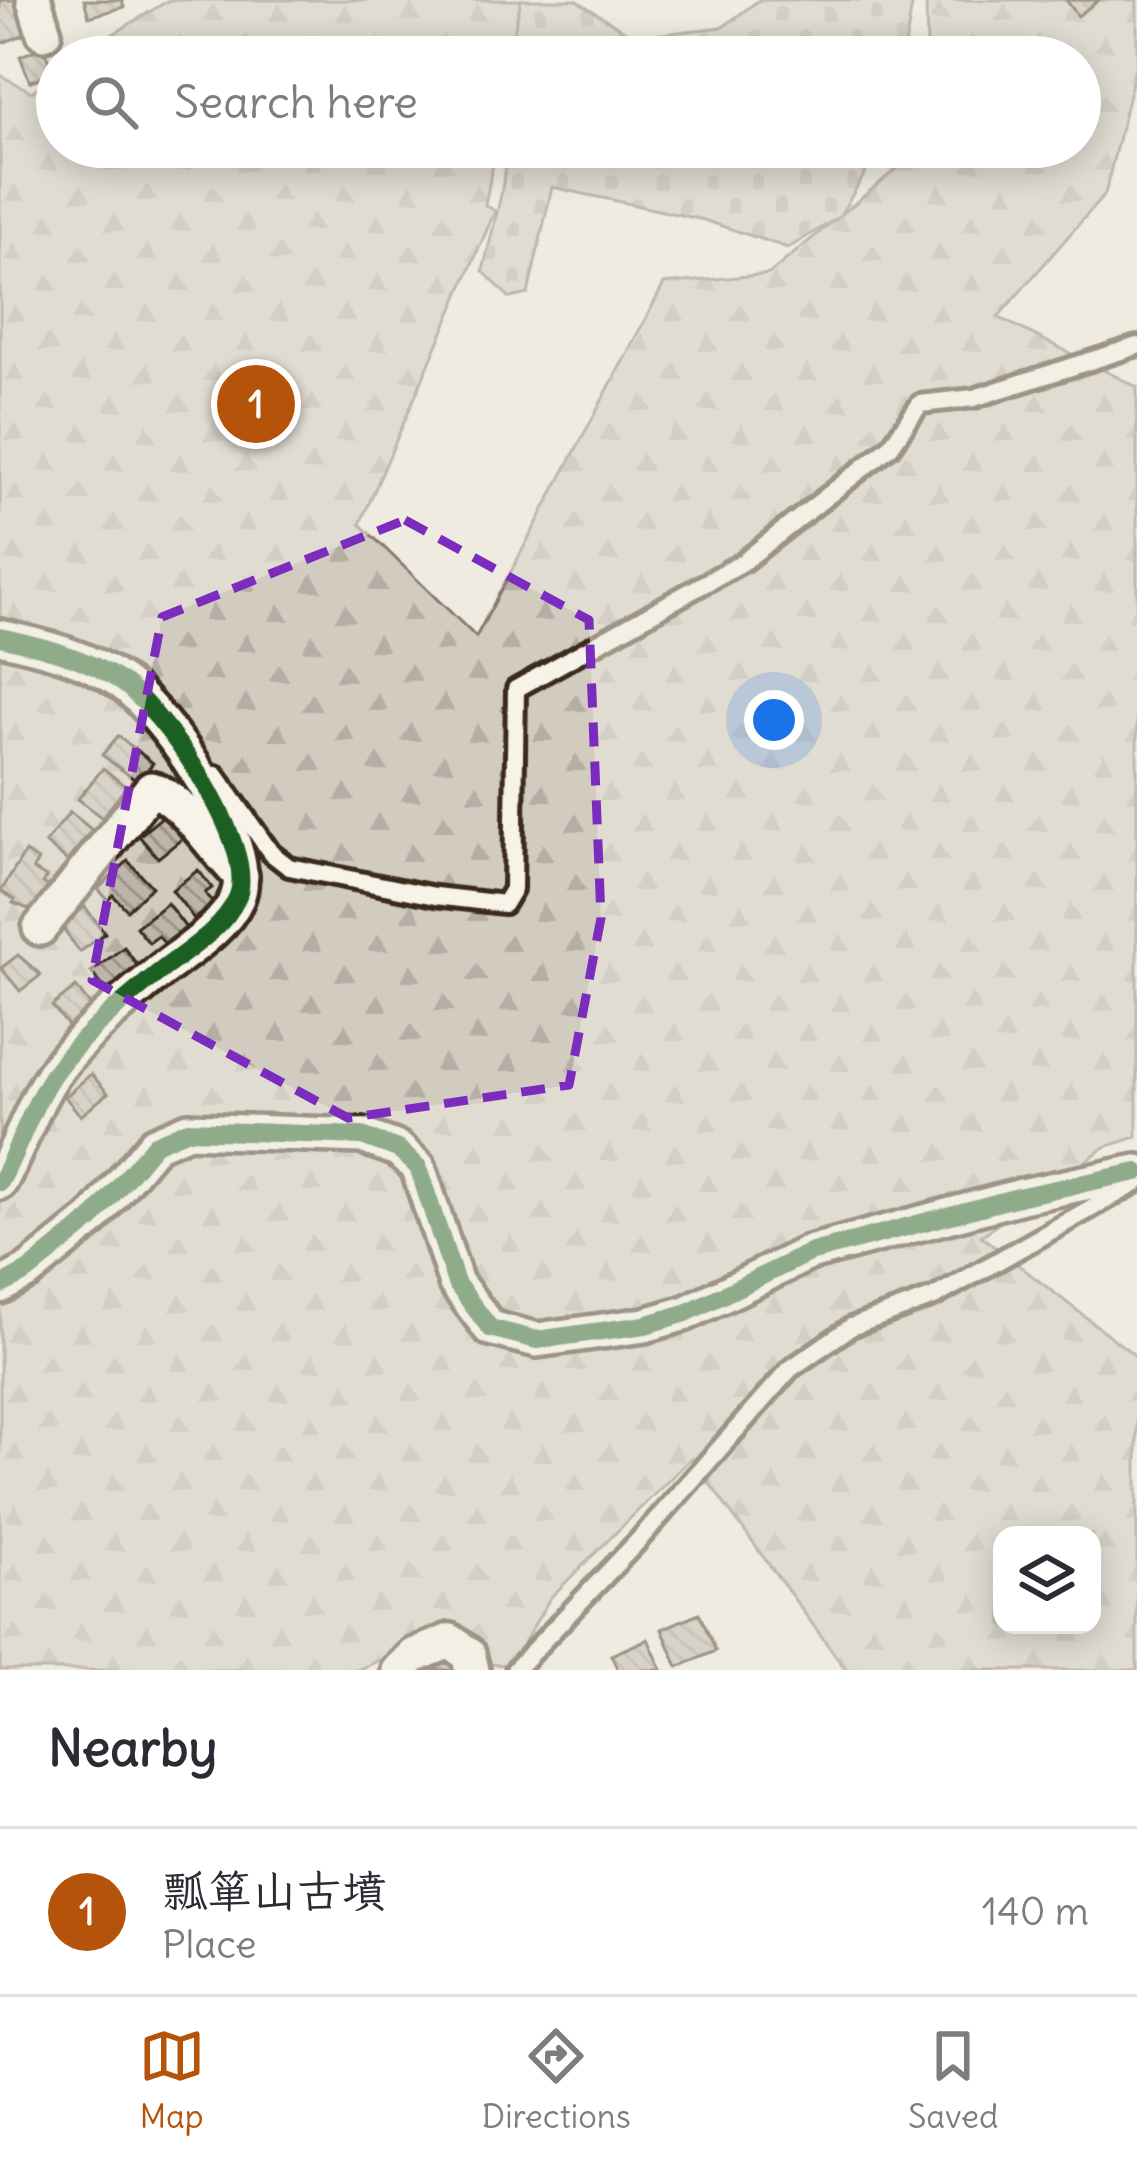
<!DOCTYPE html>
<meta charset="utf-8">
<style>
body{margin:0;font-family:Delius,"Klee One",sans-serif;background:#f2f2f3;color:#2b2b33}
.controls{position:absolute;right:36px;bottom:36px;display:grid;overflow:hidden;border-radius:24px;box-shadow:0 6px 30px #0003}
.controls button{width:108px;height:108px;display:grid;place-items:center;padding:0;border:0;border-bottom:3px solid #e1e1e2;background:#fff;color:#2b2b33;font:60px sans-serif}
.you{position:absolute;left:774px;top:720px;width:42px;height:42px;margin:-30px;border:9px solid #fff;border-radius:50%;background:#1a73e8;box-shadow:0 0 0 18px #1a73e833}
.badge{display:grid;place-items:center;width:78px;height:78px;border-radius:50%;background:#b45309;color:#fff;font-size:39px;font-weight:700}
.pin{position:absolute;translate:-50% -50%;border:6px solid #fff;box-shadow:0 3px 12px #0006}
.list{margin:0;padding:0;list-style:none}
h2{display:flex;justify-content:space-between;align-items:center;height:156px;margin:0;padding:0 48px;font-size:51px}
h2 small{font-size:39px;font-weight:400;color:#7c7c81}
.list li{display:grid;grid-template-columns:78px 1fr auto;gap:36px;align-items:center;box-sizing:border-box;height:168px;padding:0 48px;border-top:3px solid #e1e1e2}
.list b{display:block;font-size:45px;white-space:nowrap}
.list p{margin:0;font-size:39px;white-space:nowrap;color:#7c7c81}
.list em{font-size:39px;font-style:normal;color:#7c7c81}
.icon{flex:none;width:66px;height:66px;fill:none;stroke:currentColor;stroke-width:2;stroke-linecap:round;stroke-linejoin:round}
.map{position:relative;flex:none;width:1137px;height:1670px;overflow:hidden}
.search{position:absolute;background:#fff;box-shadow:0 6px 30px #0003;left:36px;right:36px;top:36px;height:132px;display:flex;align-items:center;gap:30px;box-sizing:border-box;padding:0 42px;border-radius:66px;color:#7c7c81;font-size:45px}
.sheet{height:324px;background:#fff}
nav{display:flex;justify-content:space-around;align-items:center;box-sizing:border-box;height:168px;border-top:3px solid #e1e1e2;background:#fff;font-size:33px;color:#7c7c81}
nav a{display:grid;justify-items:center;gap:6px}
nav .on{color:#b45309}
.map>svg:first-child{display:block}
.forest{fill:url(#forest-firs);stroke:#867a6f;stroke-width:3;fill-rule:evenodd}
.cemetery{fill:url(#cemetery-stones);stroke:#867a6f;stroke-width:3}
.building{fill:url(#building-back-hatch);stroke:#3b2a1e;stroke-width:3}
.lines{fill:none;stroke-linecap:round;stroke-linejoin:round}
.service-casing{stroke:#3b2a1e;stroke-width:26}
.minor-casing{stroke:#3b2a1e;stroke-width:42}
.service{stroke:#f7f3e8;stroke-width:16}
.minor{stroke:#f7f3e8;stroke-width:33}
.cycleway-casing{stroke:#f7f3e8;stroke-width:26}
.cycleway{stroke:#1b5e20;stroke-width:18}
.marked{fill:none;stroke:#7b2cbf;stroke-width:9;stroke-dasharray:24 15;stroke-linejoin:round}
</style>
<div class="map">
<svg width="1137" height="1670" viewBox="0 0 1137 1670">
<defs>
<pattern id="forest-firs" width="22" height="20" patternUnits="userSpaceOnUse" patternTransform="scale(3)"><rect width="22" height="20" fill="#d1cbc0"/><path d="M5 1l3.5 6h-7zM16 11l3.5 6h-7z" fill="#b4aea5"/></pattern>
<pattern id="cemetery-stones" width="16" height="16" patternUnits="userSpaceOnUse" patternTransform="scale(3)"><rect width="16" height="16" fill="#d1cbc0"/><path d="M2 7V4a2 2 0 0 1 4 0v3zM10 15v-3a2 2 0 0 1 4 0v3z" fill="#b4aea5"/></pattern>
<pattern id="building-back-hatch" width="6" height="6" patternUnits="userSpaceOnUse" patternTransform="scale(3)"><rect width="6" height="6" fill="#bdb5aa"/><path d="M-1 5l2 2M0 0l6 6M5-1l2 2" fill="none" stroke="#9b938a"/></pattern>
</defs>
<rect width="100%" height="100%" fill="#efebe0"/>
<filter id="ink" filterUnits="userSpaceOnUse"><feTurbulence type="fractalNoise" baseFrequency=".00833" numOctaves="2"/><feDisplacementMap in="SourceGraphic" scale="24" xChannelSelector="R" yChannelSelector="G"/><feConvolveMatrix kernelMatrix="1 2 1 2 8 2 1 2 1" color-interpolation-filters="sRGB"/></filter>
<g filter="url(#ink)">
<!-- forest -->
<g class="forest">
<polygon points="169,0 524,0 513,57 76,57"/>
<path d="M926,0H1137V61L1105,194L998,317L1137,387V1137L1105,1147L981,1236L1137,1357V1670H846L691,1458L550,1598L512,1663C484,1670 454,1654 430,1639L357,1670H0V75L32,92L57,72V147H496L485,205L495,211L360,524L476,637L664,284L769,274L923,147H1080V57H927ZM1002,1535H1092V1625H1002Z"/>
</g>
<!-- cemetery -->
<g class="cemetery">
<polygon points="521,0 576,0 634,37 723,27 759,0 913,0 903,57 508,57"/>
<path d="M506,147H881L839,217L788,248L704,220L552,187L528,294L510,298L483,271C492,229 506,189 506,147Z"/>
</g>
<!-- building -->
<g class="building">
<polygon points="0,0 21,0 33,31 0,44"/>
<polygon points="84,0 122,0 124,7 89,17"/>
<polygon points="1066,0 1099,0 1078,16"/>
<polygon points="43,47 53,72 30,82 20,56"/>
<polygon points="118,736 153,763 138,782 102,755"/>
<polygon points="103,768 126,787 102,818 78,799"/>
<polygon points="70,812 92,830 67,861 45,843"/>
<polygon points="164,815 183,838 158,858 139,836"/>
<polygon points="25,852 38,860 33,869 46,877 43,883 49,887 31,910 13,903 15,900 1,891"/>
<polygon points="128,861 152,887 127,910 113,895 108,900 98,889"/>
<polygon points="198,870 212,888 205,893 213,904 194,919 172,890"/>
<polygon points="167,903 186,928 165,944 158,936 149,943 136,927"/>
<polygon points="85,907 105,933 80,952 60,925"/>
<polygon points="124,947 140,969 108,993 91,972"/>
<polygon points="18,955 41,975 20,991 1,968"/>
<polygon points="76,987 97,1013 81,1026 77,1022 69,1027 52,1006"/>
<polygon points="91,1074 108,1093 81,1116 65,1097"/>
<polygon points="699,1613 716,1651 678,1667 662,1629"/>
<polygon points="648,1639 662,1670 618,1670 611,1655"/>
<polygon points="447,1643 463,1670 418,1670"/>
</g>
<g class="lines">
<!-- service casing -->
<g class="service-casing">
<g id="service">
<polyline points="216,775 271,853 289,867 435,896 504,904 513,889 516,689 743,562 890,447 920,404 974,398 1137,346"/>
<polyline points="515,1670 637,1542 790,1369 851,1327 934,1297 1136,1183"/>
</g>
</g>
<!-- minor casing -->
<g class="minor-casing">
<g id="minor">
<polyline points="34,0 44,33"/>
<path d="M0,637C42,647 84,656 120,681C162,709 260,847 237,898C223,930 184,952 158,973C125,1000 91,1028 64,1060C34,1095 22,1143 0,1182"/>
<path d="M40,928L151,789C182,797 216,853 241,876"/>
<polyline points="0,1286 28,1271 92,1219 155,1144 188,1130 362,1136 398,1149 418,1167 456,1283 490,1328 537,1340 645,1325 686,1313 809,1253 1022,1196 1137,1172"/>
<polyline points="399,1670 413,1656 450,1641 468,1654 472,1670"/>
</g>
</g>
<!-- service -->
<use href="#service" class="service"/>
<!-- minor -->
<use href="#minor" class="minor"/>
<!-- cycleway casing -->
<g class="cycleway-casing">
<g id="cycleway">
<path d="M0,637C42,647 84,656 120,681C162,709 260,847 237,898C223,930 184,952 158,973C125,1000 91,1028 64,1060C34,1095 22,1143 0,1182"/>
<polyline points="0,1286 28,1271 92,1219 155,1144 188,1130 362,1136 398,1149 418,1167 456,1283 490,1328 537,1340 645,1325 686,1313 809,1253 1022,1196 1137,1172"/>
</g>
</g>
<!-- cycleway -->
<use href="#cycleway" class="cycleway"/>
</g>
</g>
<!-- marked area -->
<path d="M0 0H1137V1670H0ZM405,520L589,620L601,918L569,1085L348,1118L92,980L162,617Z" fill="#efebe0" fill-opacity=".55" fill-rule="evenodd"/>
<path class="marked" d="M405,520L589,620L601,918L569,1085L348,1118L92,980L162,617Z"/>
</svg>
<div class="controls">
<button><svg class="icon" aria-label="layers" viewBox="0 0 24 24"><path d="M12 4l9 5-9 5-9-5zM3 14l9 5 9-5"/></svg></button>
</div>
<div class="you"></div>
<div class="pin badge" style="left:256px;top:404px">1</div>
<div class="search"><svg class="icon" aria-label="search" viewBox="0 0 24 24"><circle cx="10" cy="10" r="6"/><path d="M15 15l6 6"/></svg>Search here</div>
</div>
<section class="sheet">
<h2>Nearby<small></small></h2>
<ul class="list">
<li><span class="badge">1</span><div><b>瓢箪山古墳</b><p>Place</p></div><em>140 m</em></li>
</ul>
</section>
<nav>
<a class="on"><svg class="icon" aria-label="map" viewBox="0 0 24 24"><path d="M3 6l6-2 6 2 6-2v14l-6 2-6-2-6 2zM9 4v14M15 6v14"/></svg>Map</a>
<a><svg class="icon" aria-label="directions" viewBox="0 0 24 24"><path d="M12 3l9 9-9 9-9-9zM9 14v-3h6M13 9l2 2-2 2"/></svg>Directions</a>
<a><svg class="icon" aria-label="saved" viewBox="0 0 24 24"><path d="M7 4h10v16l-5-4-5 4z"/></svg>Saved</a>
</nav>
